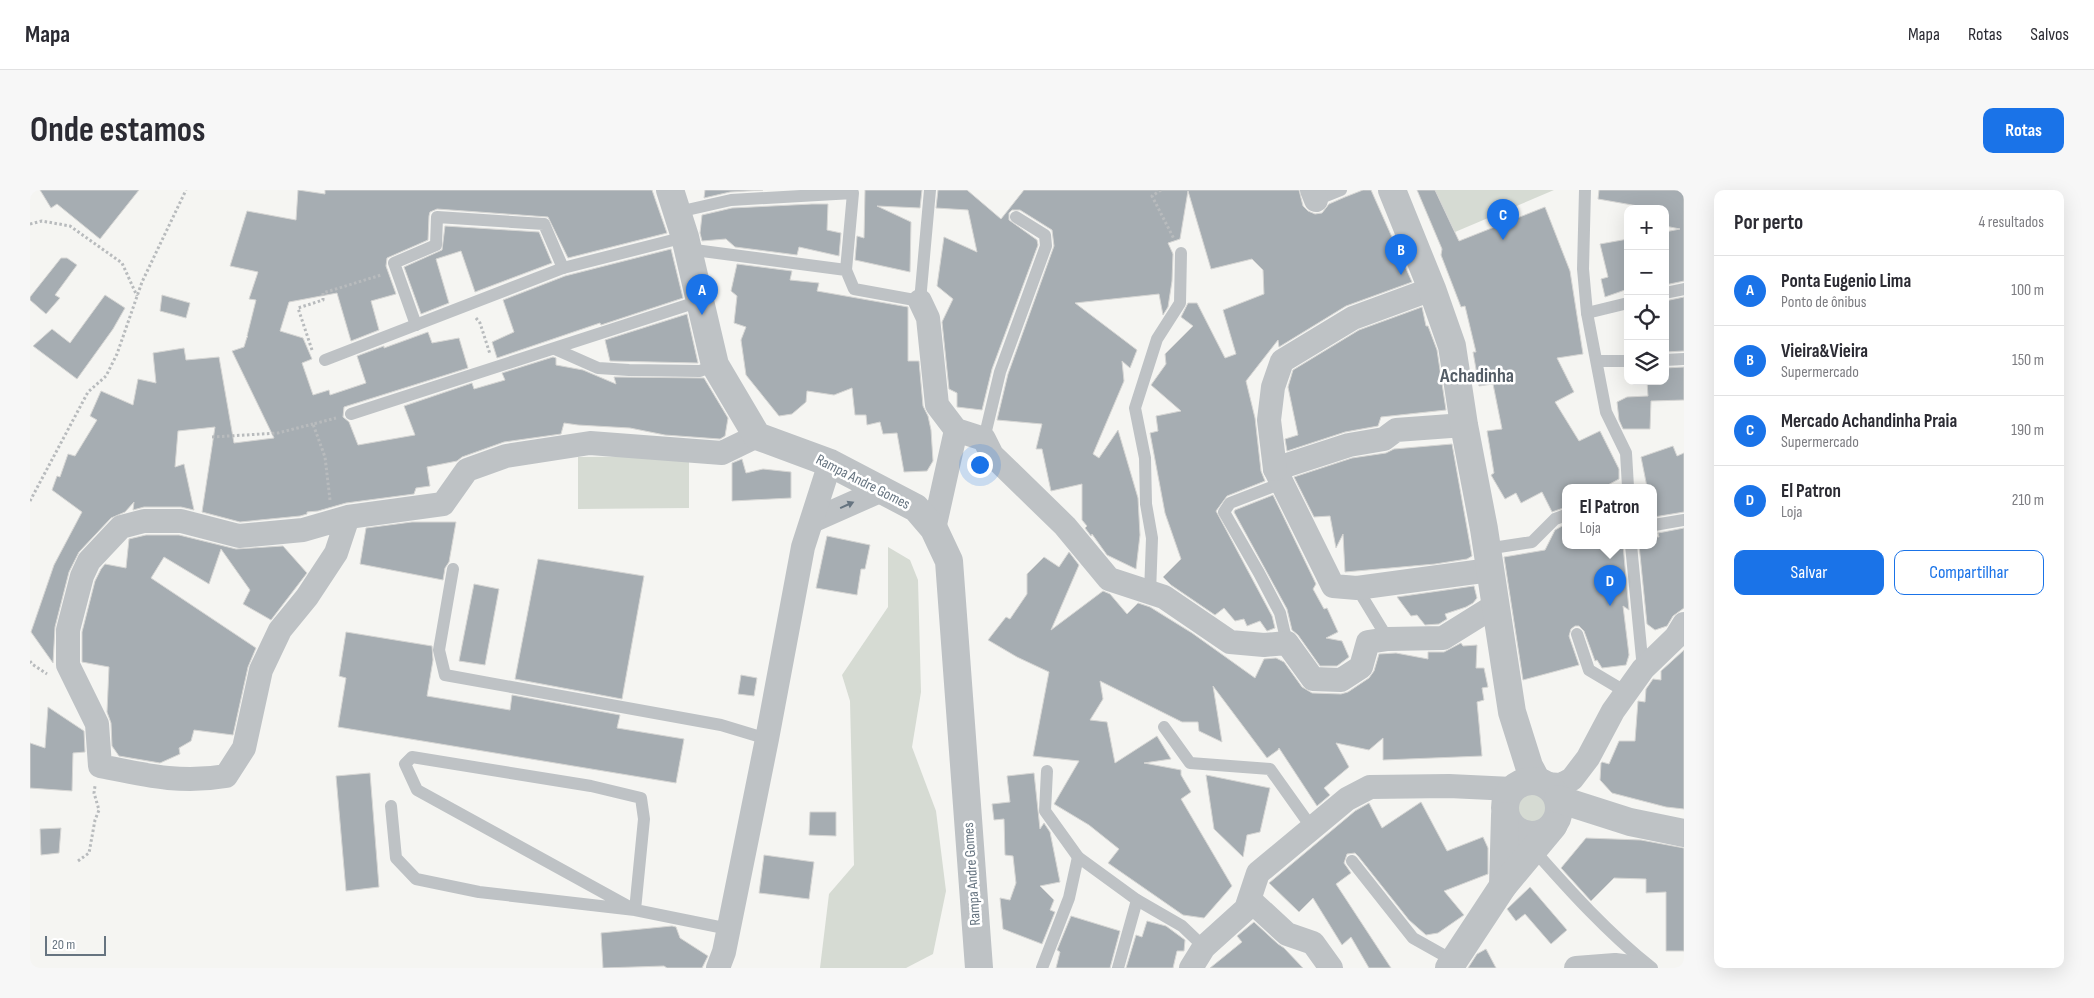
<!DOCTYPE html>
<html lang="pt">
<meta charset="utf-8">
<style>
body{margin:0;font-family:"Sofia Sans Condensed",sans-serif;background:#f7f7f7;color:#2b2b33}
.controls{position:absolute;right:15px;top:15px;display:grid;overflow:hidden;border-radius:10px;box-shadow:0 5px 20px #0002}
.controls button{width:45px;height:45px;display:grid;place-items:center;padding:0;border:0;border-bottom:1px solid #e1e1e2;background:#fff;color:#2b2b33;font:25px sans-serif}
.scale{position:absolute;left:15px;bottom:12px;width:61px;box-sizing:border-box;padding-left:5px;border:2px solid #667480;border-top:0;font-size:14px;line-height:18px;white-space:nowrap;color:#667480;-webkit-text-stroke:4px #fff;paint-order:stroke}
.you{position:absolute;left:949px;top:274px;width:18px;height:18px;margin:-12px;border:4px solid #fff;border-radius:50%;background:#1a73e8;box-shadow:0 0 0 8px #1a73e833}
.badge{display:grid;place-items:center;width:32px;height:32px;border-radius:50%;background:#1a73e8;color:#fff;font-size:16px;font-weight:700}
.pin{position:absolute;translate:-50% -41px;filter:drop-shadow(0 1px 2px #0008)}
.pin::after{content:'';position:absolute;top:26px;width:18px;height:15px;background:inherit;clip-path:polygon(0 0,100% 0,50% 100%)}
.popup{position:absolute;left:1532px;top:294px;width:95px;height:65px;box-sizing:border-box;display:grid;place-content:center;border-radius:10px;background:#fff;filter:drop-shadow(0 1px 4px #0005);font-size:16px;white-space:nowrap;color:#7c7c81}
.popup b{font-size:19px;color:#2b2b33}
.popup::after{content:'';position:absolute;left:50%;top:100%;margin-left:-10px;border:10px solid transparent;border-top-color:#fff}
.list{margin:0;padding:0;list-style:none}
h2{display:flex;justify-content:space-between;align-items:center;height:65px;margin:0;padding:0 20px;font-size:21px}
h2 small{font-size:16px;font-weight:400;color:#7c7c81}
.list li{display:grid;grid-template-columns:32px 1fr auto;gap:15px;align-items:center;box-sizing:border-box;height:70px;padding:0 20px;border-top:1px solid #e1e1e2}
.list b{display:block;font-size:19px;white-space:nowrap}
.list p{margin:0;font-size:16px;white-space:nowrap;color:#7c7c81}
.list em{font-size:16px;font-style:normal;color:#7c7c81}
.actions{display:flex;gap:10px;padding:15px 20px}
.actions a{flex:1;padding:11px 0;border:1px solid #1a73e8;border-radius:10px;text-align:center;font-size:18px;color:#1a73e8}
.actions .main{background:#1a73e8;color:#fff}
.icon{flex:none;width:28px;height:28px;fill:none;stroke:currentColor;stroke-width:2;stroke-linecap:round;stroke-linejoin:round}
.map{position:relative;flex:none;width:1654px;height:778px;overflow:hidden;border-radius:10px}
header{display:flex;align-items:center;gap:30px;box-sizing:border-box;height:70px;padding:0 25px;background:#fff;border-bottom:1px solid #e1e1e2}
header strong{font-size:24px}
nav{display:flex;gap:28px;margin-inline-start:auto;font-size:18px}
.intro{display:flex;align-items:center;justify-content:space-between;box-sizing:border-box;height:120px;padding:0 30px}
h1{margin:0;font-size:35px}
.button{padding:12px 22px;border-radius:10px;background:#1a73e8;color:#fff;font-size:18px;font-weight:700}
main{display:flex;gap:30px;padding:0 30px}
aside{flex:1;background:#fff;border-radius:10px;box-shadow:0 5px 20px #0002}
.map>svg:first-child{display:block}
.green{fill:#d6dbd3}
.building{fill:#a6adb2;stroke:#d6d6d4}
.lines{fill:none;stroke-linecap:round;stroke-linejoin:round}
.path{stroke:#b8bbbd;stroke-width:3;stroke-dasharray:2.5 2.5;stroke-linecap:butt}
.service{stroke:#bec2c5;stroke-width:12}
.minor{stroke:#bec2c5;stroke-width:24}
.tertiary{stroke:#bec2c5;stroke-width:28}
.oneway{fill:#667480}
.labels{text-anchor:middle;dominant-baseline:central;stroke-width:5;stroke-linejoin:round;paint-order:stroke}
.street-label{font-size:15px;fill:#667480;stroke:#fff}
.district-label{font-size:20px;font-weight:bold;fill:#545d66;stroke:#fff}
</style>
<header>
<strong>Mapa</strong>
<nav><a>Mapa</a><a>Rotas</a><a>Salvos</a></nav>
</header>
<div class="intro"><h1>Onde estamos</h1><a class="button">Rotas</a></div>
<main>
<div class="map">
<svg width="1654" height="778" viewBox="0 0 1654 778">
<rect width="100%" height="100%" fill="#f5f5f2"/>
<!-- green -->
<g class="green">
<polygon points="1405,0 1524,0 1425,42"/>
<polygon points="659,266 659,318 548,319 548,267"/>
<polygon points="858,357 880,370 888,390 891,502 882,557 906,621 916,701 903,764 876,778 790,778 799,704 824,675 820,511 812,485 858,417"/>
<circle cx="1502" cy="618" r="17"/>
</g>
<!-- building -->
<g class="building">
<polygon points="10,0 109,0 70,49 27,14 21,18"/>
<polygon points="268,0 295,4 295,0 622,0 637,43 538,68 518,27 407,19 400,22 399,26 398,50 357,68 356,76 366,104 341,111 349,140 321,151 307,103 259,112 250,141 273,148 282,169 272,173 283,205 299,200 300,205 336,193 327,166 354,156 354,158 398,142 402,153 429,148 438,178 314,217 313,227 319,232 328,255 385,245 374,216 442,193 444,199 475,190 472,183 523,167 526,168 526,175 553,180 586,194 584,187 674,188 698,228 695,246 690,249 635,245 600,238 548,235 534,233 531,244 474,252 432,267 427,271 397,277 400,296 386,298 384,304 316,313 288,321 277,322 277,324 270,326 210,332 172,322 185,237 148,241 145,277 154,274 164,320 151,317 114,317 103,320 104,312 95,322 81,328 49,362 39,382 25,437 23,473 1,442 24,375 52,322 22,300 27,286 30,287 38,264 45,266 67,230 60,226 71,201 103,215 108,189 126,193 123,163 154,158 156,170 189,167 204,253 244,248 202,161 214,157 217,147 218,147 217,146 226,110 219,109 228,82 200,76 217,21 266,30"/>
<polygon points="675,0 733,0 700,2 674,8"/>
<polygon points="835,0 892,0 890,18 847,16 881,32 880,82 825,70 827,46 834,48"/>
<polygon points="908,0 937,0 971,29 994,0 1269,0 1273,16 1278,21 1285,24 1292,23 1299,14 1315,7 1333,0 1341,0 1382,92 1316,116 1249,157 1248,150 1216,191 1225,228 1231,281 1235,291 1197,306 1186,321 1242,426 1245,438 1237,441 1230,431 1217,436 1214,429 1205,431 1194,418 1185,425 1141,395 1133,387 1151,369 1135,323 1120,243 1128,241 1126,226 1151,221 1121,195 1136,174 1135,164 1163,136 1151,127 1158,113 1167,113 1195,168 1206,164 1193,120 1234,104 1233,80 1222,69 1181,79 1158,1 1150,49 1138,53 1143,64 1142,91 1138,117 1133,125 1129,104 1045,113 1107,160 1100,178 1092,171 1094,191 1063,264 1069,268 1088,240 1108,308 1110,345 1106,379 1077,365 1062,344 1061,346 1055,338 1057,336 1052,330 1052,294 1021,301 1012,259 1006,259 1012,234 967,230 978,184 1024,56 1022,40 990,20 982,20 979,23 979,30 1007,50 1008,55 962,179 952,220 927,217 927,203 919,199 912,132 923,109 907,96 914,47 947,62 938,20 906,18"/>
<polygon points="1387,0 1405,0 1429,51 1515,17 1540,81 1553,164 1527,168 1544,202 1525,212 1549,251 1570,241 1589,279 1589,289 1574,297 1536,297 1536,317 1522,322 1512,302 1491,313 1486,303 1475,309 1461,285 1464,283 1457,241 1472,239 1463,194 1449,196 1443,162 1446,162 1435,116 1431,117 1411,65 1412,59"/>
<polygon points="1569,0 1654,0 1654,91 1635,95 1635,42 1650,39 1635,36 1635,19 1625,19 1568,9"/>
<polygon points="782,14 798,14 797,40 811,43 809,66 769,57 767,65 705,57 696,49 672,51 670,43 672,25 702,18"/>
<polygon points="415,36 509,42 522,73 445,102 431,61 406,69 419,113 391,124 374,77 412,60"/>
<polygon points="1598,49 1598,99 1575,107 1571,89 1578,87 1570,54"/>
<polygon points="641,59 653,108 571,135 570,133 467,168 462,152 484,142 473,110 535,86"/>
<polygon points="31,68 37,68 47,75 25,105 30,108 16,124 0,110 0,107"/>
<polygon points="707,74 762,81 760,90 789,93 787,101 878,117 878,171 889,171 893,216 898,226 901,240 903,271 897,281 874,282 867,243 853,244 850,232 837,235 836,225 825,225 822,198 804,205 777,201 776,212 762,224 749,226 716,185 711,150 716,137 704,133 707,106 701,101"/>
<polygon points="75,105 95,118 83,139 47,189 3,156 22,139 40,153"/>
<polygon points="132,105 160,113 156,128 130,121"/>
<polygon points="1654,107 1654,161 1635,162 1635,111"/>
<polygon points="1392,117 1396,136 1398,136 1407,160 1416,220 1351,227 1348,236 1315,242 1257,261 1255,249 1268,245 1258,197 1263,180 1329,140"/>
<polygon points="657,124 668,173 580,171 575,150"/>
<polygon points="1654,177 1654,210 1621,211 1620,239 1593,239 1589,230 1587,212 1597,207 1618,206 1617,191 1635,191 1635,178"/>
<polygon points="1422,254 1442,366 1437,369 1405,374 1315,382 1313,344 1306,358 1300,326 1284,327 1264,287 1322,268 1356,263 1364,259"/>
<polygon points="1643,256 1647,266 1654,263 1654,322 1624,327 1624,297 1617,297 1611,267"/>
<polygon points="712,269 716,283 733,279 761,282 761,308 702,311 702,273"/>
<polygon points="1243,305 1286,394 1283,399 1294,419 1297,418 1308,442 1296,448 1312,451 1319,467 1307,476 1290,476 1268,445 1262,440 1257,419 1204,322 1205,320"/>
<polygon points="382,332 426,332 419,372 415,378 413,390 330,374 336,338"/>
<polygon points="1536,334 1536,355 1593,355 1599,420 1593,416 1599,465 1596,475 1572,478 1567,470 1565,471 1554,441 1549,436 1545,436 1541,439 1539,446 1549,475 1493,490 1474,367 1515,360 1525,340"/>
<polygon points="1654,338 1654,418 1643,426 1637,436 1625,440 1617,434 1609,355 1624,355 1624,347 1629,347 1628,343"/>
<polygon points="116,345 149,345 206,359 253,356 277,383 241,430 213,414 220,400 191,359 179,394 134,367 121,388 226,458 218,477 203,545 164,540 161,551 149,558 150,564 130,573 89,566 82,556 81,533 77,522 79,477 52,472 52,442 65,391 71,379 75,374 96,378 99,349"/>
<polygon points="797,346 840,355 835,379 831,379 827,405 786,398"/>
<polygon points="1039,362 1049,375 1021,440 1073,401 1080,404 1097,424 1108,413 1120,417 1162,443 1225,488 1234,469 1246,468 1254,472 1272,497 1282,503 1311,504 1318,502 1339,488 1344,481 1349,464 1366,463 1398,469 1398,462 1414,462 1431,453 1433,456 1447,455 1446,478 1454,478 1458,497 1452,498 1454,510 1447,512 1452,566 1353,570 1353,548 1339,560 1306,553 1319,577 1294,598 1300,605 1287,616 1249,558 1248,560 1237,568 1183,496 1192,552 1169,541 1168,532 1152,532 1070,491 1073,509 1060,530 1077,532 1085,573 1127,546 1141,569 1114,573 1151,580 1151,585 1161,602 1151,609 1202,696 1174,728 1153,725 1078,673 1089,659 1059,635 1024,614 1049,571 1003,566 1019,482 987,467 958,450 976,427 980,429 997,404 997,384 1014,367 1029,377"/>
<polygon points="508,369 614,386 592,509 485,489"/>
<polygon points="444,394 469,399 455,475 429,471"/>
<polygon points="1444,396 1447,408 1443,413 1436,417 1415,424 1417,429 1409,434 1395,435 1387,425 1381,426 1367,407"/>
<polygon points="316,442 402,456 403,470 397,506 480,520 482,505 590,525 587,538 654,549 646,593 308,537 316,488 309,486"/>
<polygon points="1654,460 1654,619 1636,617 1582,603 1570,590 1571,573 1572,572 1579,574 1589,551 1605,551 1608,511 1615,512 1616,499 1623,489 1631,490 1631,481"/>
<polygon points="711,485 727,488 724,506 708,504"/>
<polygon points="18,517 54,541 55,562 43,563 42,601 0,598 0,553 15,558"/>
<polygon points="340,583 349,697 316,701 306,586"/>
<polygon points="1004,583 1010,639 1014,633 1020,642 1030,692 1010,696 1024,710 1020,720 1025,722 1012,754 973,739 970,708 980,710 986,693 983,666 975,665 974,629 964,630 962,614 980,612 977,586"/>
<polygon points="1176,585 1240,598 1230,642 1217,645 1213,667 1184,639"/>
<polygon points="1391,612 1417,661 1453,647 1458,658 1458,684 1414,701 1434,725 1408,743 1396,745 1379,730 1328,666 1325,663 1317,664 1314,673 1321,683 1306,694 1361,778 1339,778 1321,747 1312,755 1283,708 1269,722 1239,693 1325,621 1339,613 1352,638"/>
<polygon points="780,622 806,622 806,646 779,645"/>
<polygon points="31,638 29,663 11,665 10,639"/>
<polygon points="1556,648 1611,650 1654,658 1654,761 1636,761 1636,702 1616,703 1616,689 1584,688 1561,711 1531,678"/>
<polygon points="734,665 784,672 779,709 729,703"/>
<polygon points="1500,697 1537,740 1521,754 1495,724 1486,731 1477,719"/>
<polygon points="1041,726 1090,741 1080,778 1026,778 1030,762 1027,760"/>
<polygon points="1117,731 1136,736 1155,750 1154,761 1147,761 1143,778 1096,778 1106,745 1112,747"/>
<polygon points="1224,732 1248,754 1254,758 1273,778 1180,778 1212,752 1207,746"/>
<polygon points="642,736 646,737 650,748 678,766 672,778 637,778 634,776 573,778 571,743"/>
<polygon points="1456,759 1466,778 1438,778 1447,764"/>
</g>
<g class="lines">
<!-- path -->
<g class="path">
<polyline points="1131,0 1122,6 1144,49"/>
<polyline points="0,34 12,31 40,36 92,73 107,106"/>
<polyline points="446,128 450,133 460,164"/>
<polyline points="282,160 268,118 293,110 293,103 351,85"/>
<polyline points="182,247 248,243 283,234"/>
<polyline points="300,310 295,267 283,234 306,228"/>
<polyline points="0,311 58,202 76,186 87,164 112,92 156,0"/>
<polyline points="0,471 2,474 17,484"/>
<polyline points="48,671 59,663 65,630 69,620 64,603 65,596"/>
</g>
<!-- service -->
<g class="service">
<polyline points="1555,0 1553,79 1557,123 1576,222 1596,263 1598,297"/>
<polyline points="1286,10 1311,0"/>
<polyline points="648,22 701,10 823,3 816,80"/>
<polyline points="657,59 816,80 824,99 890,111 900,0"/>
<polyline points="1635,103 1654,99"/>
<polyline points="1557,123 1598,113"/>
<polyline points="386,135 364,73 406,55 407,27 514,34 533,78"/>
<polyline points="525,159 568,178 599,180 670,181 685,175"/>
<polyline points="295,170 533,78 655,47"/>
<polyline points="1635,170 1654,169"/>
<polyline points="1568,171 1598,171"/>
<polyline points="321,224 670,111"/>
<polyline points="954,249 970,182 1016,56 1015,45 986,27"/>
<polyline points="1252,293 1200,313 1194,322 1229,383 1250,423 1257,453"/>
<polyline points="1624,335 1654,330"/>
<polyline points="1601,355 1613,479"/>
<polyline points="1456,359 1502,352 1525,329 1536,325"/>
<polyline points="423,379 409,460 415,485 691,535 737,549"/>
<polyline points="1327,398 1358,449"/>
<polyline points="1120,403 1122,348 1116,314 1115,268 1105,218 1127,149 1150,113 1151,63"/>
<polyline points="1547,444 1559,480 1596,502"/>
<polyline points="1134,537 1160,573 1240,579 1282,638"/>
<polyline points="1017,581 1015,621 1048,667"/>
<polyline points="361,616 366,668 386,689 449,702 605,720 614,629 611,608 561,596 382,567 375,574 387,600 605,720 699,739"/>
<path d="M1503,659C1540,701 1578,743 1622,778"/>
<polyline points="1322,671 1383,748 1424,771"/>
<polyline points="1012,778 1039,708 1048,667 1107,710 1152,736 1174,757"/>
<polyline points="1088,778 1107,710"/>
</g>
<!-- minor -->
<g class="minor">
<polyline points="1282,0 1286,10"/>
<polyline points="890,111 898,128 907,215 926,240 954,249 962,265 1035,336 1079,389 1134,407 1200,452 1234,455 1257,453 1283,489 1311,490 1331,477 1338,452 1358,449 1413,448 1466,415"/>
<polyline points="1434,235 1366,240 1354,249 1319,255 1245,279 1303,396 1327,398 1460,380"/>
<polyline points="1245,279 1239,230 1243,197 1252,171 1323,128 1402,99"/>
<path d="M318,327L306,363L277,407L250,440L231,480L214,558L196,586C150,594 115,585 70,576L67,534L38,475V440L52,386L59,371L91,337L114,331H151L209,346L273,340L318,327L413,314L437,280L476,266L560,253L692,263L727,246"/>
<polyline points="782,331 852,300"/>
<polyline points="904,339 926,240"/>
<polyline points="1514,594 1531,595 1542,589 1558,568 1583,521 1613,479 1646,447 1654,434"/>
<polyline points="1220,710 1257,744 1283,753 1301,778"/>
<polyline points="688,778 694,762 737,549 773,357 800,273"/>
<polyline points="1161,778 1174,757 1216,719 1228,683 1317,609 1340,597 1419,596 1482,599"/>
<polyline points="1546,778 1585,775 1608,778"/>
</g>
<!-- tertiary -->
<g class="tertiary">
<polyline points="640,0 655,47 685,175 727,246 800,273 886,318 904,339 919,371 949,778"/>
<polyline points="1362,0 1402,99 1422,156 1434,235 1454,339 1482,522 1499,576 1507,591"/>
<circle cx="1502" cy="618" r="27"/>
<polyline points="1528,609 1600,632 1654,643"/>
<polyline points="1473,696 1475,626"/>
<polyline points="1419,778 1473,696 1523,636"/>
</g>
</g>
<!-- one-way arrows -->
<defs><path id="oneway-solid" d="M-6-.8H1V-3.2L6.5 0L1 3.2V.8H-6Z" transform="scale(1.25)"/></defs>
<use class="oneway" href="#oneway-solid" transform="translate(817 315) rotate(-24)"/>
<g class="labels">
<!-- street labels -->
<g class="street-label">
<text transform="translate(833 292) rotate(27)">Rampa Andre Gomes</text>
<text transform="translate(942 684) rotate(-94)">Rampa Andre Gomes</text>
</g>
<!-- district labels -->
<g class="district-label">
<text x="1447" y="186">Achadinha</text>
</g>
</g>
</svg>
<div class="controls">
<button>+</button>
<button>−</button>
<button><svg class="icon" aria-label="locate" viewBox="0 0 24 24"><circle cx="12" cy="12" r="6"/><path d="M12 2v4M12 18v4M2 12h4M18 12h4"/></svg></button>
<button><svg class="icon" aria-label="layers" viewBox="0 0 24 24"><path d="M12 4l9 5-9 5-9-5zM3 14l9 5 9-5"/></svg></button>
</div>
<div class="scale">20 m</div>
<div class="you"></div>
<div class="pin badge" style="left:672px;top:125px">A</div>
<div class="pin badge" style="left:1371px;top:85px">B</div>
<div class="pin badge" style="left:1473px;top:50px">C</div>
<div class="pin badge" style="left:1580px;top:416px">D</div>
<div class="popup"><b>El Patron</b>Loja</div>
</div>
<aside>
<h2>Por perto<small>4 resultados</small></h2>
<ul class="list">
<li><span class="badge">A</span><div><b>Ponta Eugenio Lima</b><p>Ponto de ônibus</p></div><em>100 m</em></li>
<li><span class="badge">B</span><div><b>Vieira&amp;Vieira</b><p>Supermercado</p></div><em>150 m</em></li>
<li><span class="badge">C</span><div><b>Mercado Achandinha Praia</b><p>Supermercado</p></div><em>190 m</em></li>
<li><span class="badge">D</span><div><b>El Patron</b><p>Loja</p></div><em>210 m</em></li>
</ul>
<div class="actions"><a class="main">Salvar</a><a>Compartilhar</a></div>
</aside>
</main>
